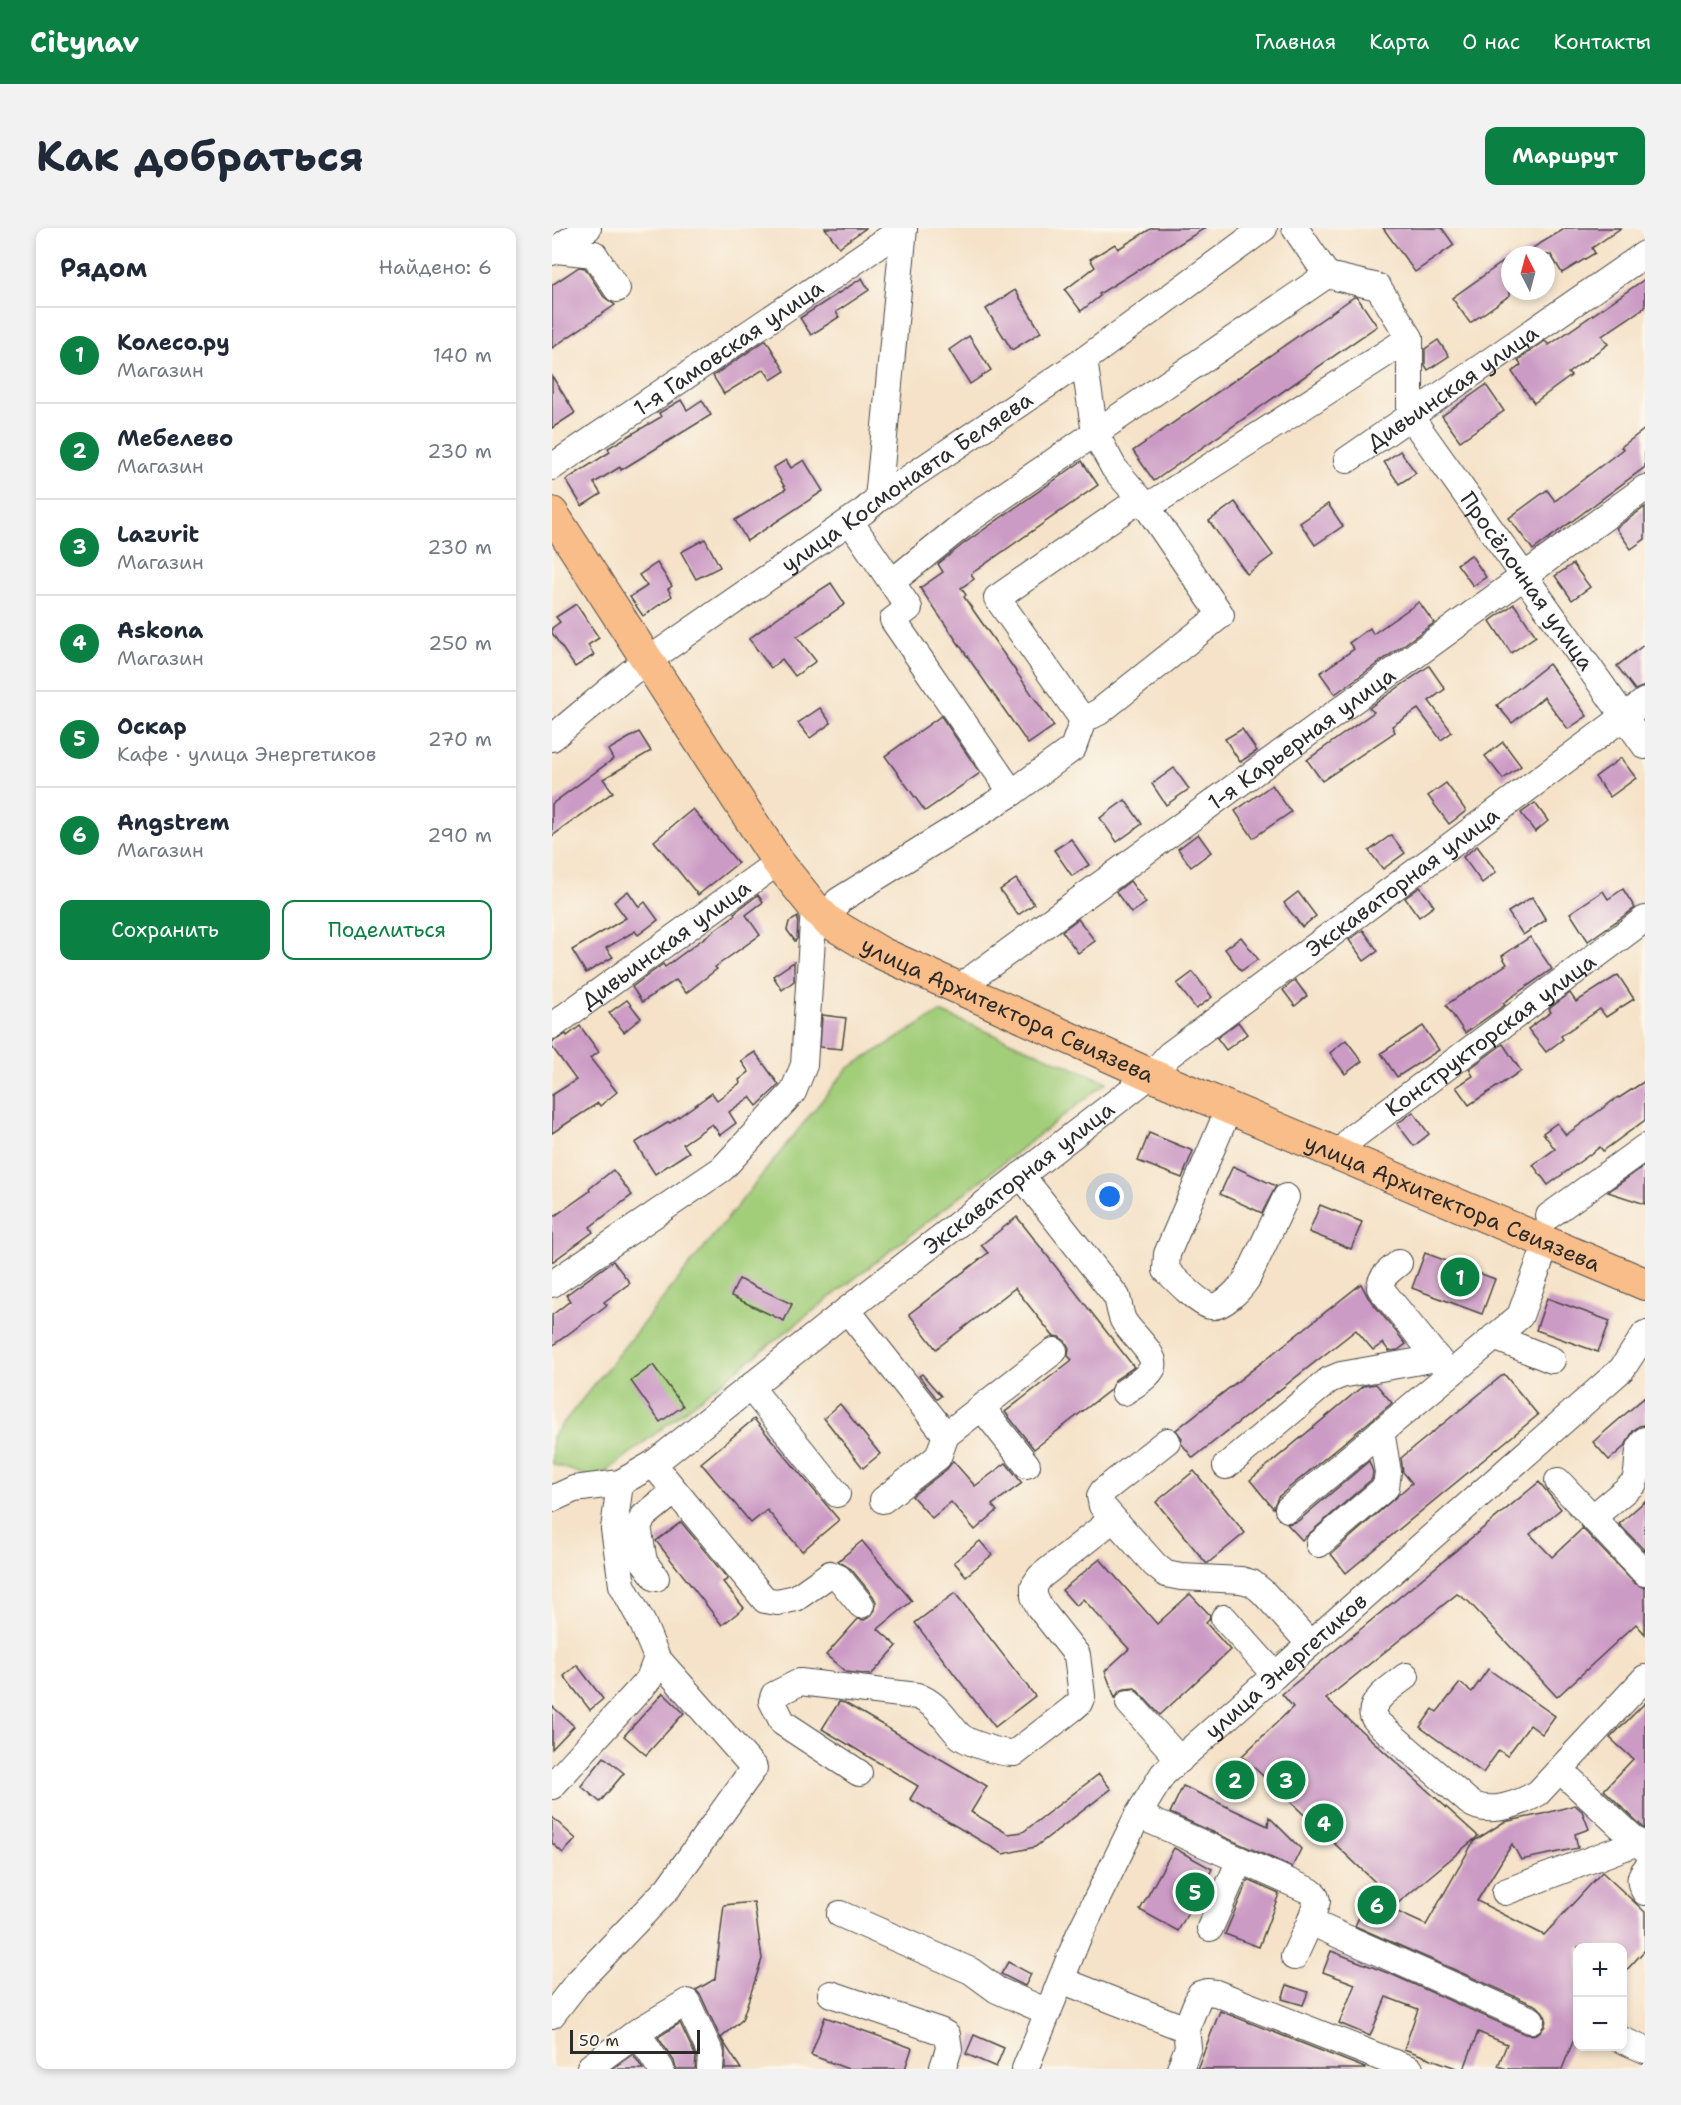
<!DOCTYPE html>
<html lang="ru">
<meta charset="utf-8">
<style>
body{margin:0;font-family:"Shantell Sans",sans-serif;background:#f2f2f3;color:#1f2937}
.controls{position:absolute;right:18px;bottom:18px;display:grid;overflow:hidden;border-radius:12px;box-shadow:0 3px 9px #0003}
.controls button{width:54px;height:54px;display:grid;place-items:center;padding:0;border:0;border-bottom:2px solid #e0e1e3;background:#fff;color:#1f2937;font:30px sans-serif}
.compass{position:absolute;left:949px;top:18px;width:54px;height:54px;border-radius:50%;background:#fff;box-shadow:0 3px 9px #0003;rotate:354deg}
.scale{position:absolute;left:18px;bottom:15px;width:130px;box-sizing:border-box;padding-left:6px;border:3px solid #2b2b2b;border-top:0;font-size:16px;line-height:21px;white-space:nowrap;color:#2b2b2b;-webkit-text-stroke:4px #fbf7ec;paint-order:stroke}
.you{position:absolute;left:558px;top:969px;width:21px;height:21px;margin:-15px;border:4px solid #fff;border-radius:50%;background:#1a73e8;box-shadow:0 0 0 9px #1a73e833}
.badge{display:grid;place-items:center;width:39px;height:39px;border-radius:50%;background:#0b8043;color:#fff;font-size:20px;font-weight:700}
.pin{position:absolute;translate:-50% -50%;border:3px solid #fff;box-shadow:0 2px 6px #0006}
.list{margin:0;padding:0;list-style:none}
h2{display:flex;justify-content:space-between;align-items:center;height:78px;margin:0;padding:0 24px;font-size:26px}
h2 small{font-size:20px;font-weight:400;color:#747a83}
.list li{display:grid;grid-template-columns:39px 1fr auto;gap:18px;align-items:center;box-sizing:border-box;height:96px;padding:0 24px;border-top:2px solid #e0e1e3}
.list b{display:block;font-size:22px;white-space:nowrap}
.list p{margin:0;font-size:20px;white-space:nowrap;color:#747a83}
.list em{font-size:20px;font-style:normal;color:#747a83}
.actions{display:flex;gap:12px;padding:18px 24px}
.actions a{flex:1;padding:14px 0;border:2px solid #0b8043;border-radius:12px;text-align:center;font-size:21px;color:#0b8043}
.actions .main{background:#0b8043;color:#fff}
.map{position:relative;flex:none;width:1093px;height:1841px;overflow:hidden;border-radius:12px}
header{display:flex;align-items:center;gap:36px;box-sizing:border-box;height:84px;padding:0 30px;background:#0b8043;color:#fff}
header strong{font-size:28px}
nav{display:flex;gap:33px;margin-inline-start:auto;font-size:21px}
.intro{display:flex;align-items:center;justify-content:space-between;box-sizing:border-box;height:144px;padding:0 36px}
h1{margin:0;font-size:42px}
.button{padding:15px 27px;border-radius:12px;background:#0b8043;color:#fff;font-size:21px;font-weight:700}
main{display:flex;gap:36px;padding:0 36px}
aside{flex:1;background:#fff;border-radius:12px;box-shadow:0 3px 9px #0003}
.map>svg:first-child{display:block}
.green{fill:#a2cd79;stroke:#667c52;stroke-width:1.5}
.building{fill:#cc9bc5}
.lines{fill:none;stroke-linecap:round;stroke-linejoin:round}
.minor-casing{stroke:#494643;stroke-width:28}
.major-casing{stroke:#494643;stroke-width:34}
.minor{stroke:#fff;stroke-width:26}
.major{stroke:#f8bd89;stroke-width:32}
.labels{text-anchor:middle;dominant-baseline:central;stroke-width:6;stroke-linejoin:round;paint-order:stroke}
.street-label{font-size:22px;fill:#2b2b2b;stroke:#fbf7ec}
</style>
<header>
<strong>Citynav</strong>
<nav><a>Главная</a><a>Карта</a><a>О нас</a><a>Контакты</a></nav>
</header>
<div class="intro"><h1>Как добраться</h1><a class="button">Маршрут</a></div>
<main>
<aside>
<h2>Рядом<small>Найдено: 6</small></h2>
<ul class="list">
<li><span class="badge">1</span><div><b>Колесо.ру</b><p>Магазин</p></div><em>140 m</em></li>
<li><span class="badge">2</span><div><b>Мебелево</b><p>Магазин</p></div><em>230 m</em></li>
<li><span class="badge">3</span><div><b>Lazurit</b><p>Магазин</p></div><em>230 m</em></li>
<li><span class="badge">4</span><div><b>Askona</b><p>Магазин</p></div><em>250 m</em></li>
<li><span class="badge">5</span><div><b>Оскар</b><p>Кафе · улица Энергетиков</p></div><em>270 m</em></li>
<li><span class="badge">6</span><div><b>Angstrem</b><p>Магазин</p></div><em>290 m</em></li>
</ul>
<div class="actions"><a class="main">Сохранить</a><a>Поделиться</a></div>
</aside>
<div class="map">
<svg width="1093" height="1841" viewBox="0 0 1093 1841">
<rect width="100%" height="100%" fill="#fbf7ec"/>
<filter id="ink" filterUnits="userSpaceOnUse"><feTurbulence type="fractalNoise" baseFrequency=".0167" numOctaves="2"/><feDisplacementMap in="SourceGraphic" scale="12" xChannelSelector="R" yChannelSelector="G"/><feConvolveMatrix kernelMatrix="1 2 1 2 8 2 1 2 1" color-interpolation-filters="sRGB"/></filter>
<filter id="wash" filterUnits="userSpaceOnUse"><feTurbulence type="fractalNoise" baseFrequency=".008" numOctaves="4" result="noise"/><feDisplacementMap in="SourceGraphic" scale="24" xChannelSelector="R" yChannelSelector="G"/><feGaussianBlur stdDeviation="1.35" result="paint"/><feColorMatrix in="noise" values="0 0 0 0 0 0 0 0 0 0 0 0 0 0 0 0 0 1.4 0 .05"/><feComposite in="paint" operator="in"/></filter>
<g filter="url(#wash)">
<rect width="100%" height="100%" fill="#f5e2c8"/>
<!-- green -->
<polygon class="green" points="388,784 555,854 45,1251 0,1236 0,1209 295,841"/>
<g id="blocks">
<!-- building -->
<g class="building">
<polygon points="273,0 314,0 287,19"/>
<polygon points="600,0 653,0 547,66 548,68 529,83 513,62 543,39 538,31 563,16 566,21"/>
<polygon points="831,0 890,0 902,17 863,44"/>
<polygon points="1014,0 1069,0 1040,20 1043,25 1010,45 999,27 969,27"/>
<polygon points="958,29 958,67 918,95 900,70"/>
<polygon points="27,39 33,40 52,69 63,77 0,120 0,57"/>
<polygon points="310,50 317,62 284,84 287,89 259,107 248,90"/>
<polygon points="1093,51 1093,79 1050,108 1056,116 1016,145 1019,148 982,175 960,144 969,137 966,132 993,113 997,117"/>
<polygon points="463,62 489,104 460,122 434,81"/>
<polygon points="802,69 805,69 825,98 602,253 581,223"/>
<polygon points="417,108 439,142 418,156 397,122"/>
<polygon points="214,112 233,143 219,152 212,141 172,166 161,148"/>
<polygon points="886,112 897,128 876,142 873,137 873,121"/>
<polygon points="0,148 23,185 0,200"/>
<polygon points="934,157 952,183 908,213 890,188"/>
<polygon points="129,172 135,182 150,172 159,187 69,242 68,239 42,255 49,266 30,278 14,252 58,224 56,220 109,189 107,185"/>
<polygon points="1093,201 1093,239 981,322 957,290 995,262 1003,273 1071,221 1069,219"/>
<polygon points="848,223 864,245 847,256 832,234"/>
<polygon points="234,232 239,240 252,232 271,263 195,313 183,292 234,261 221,240"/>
<polygon points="530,233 546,257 419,346 422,351 409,360 414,367 412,369 502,498 476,516 368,360 391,344 386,336 414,314"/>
<polygon points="683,274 721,327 695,346 657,293"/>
<polygon points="776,276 791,298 763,317 748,295"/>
<polygon points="1093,279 1093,311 1079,321 1064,300"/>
<polygon points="153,311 168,339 144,351 129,324"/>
<polygon points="919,327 934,349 921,358 905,336"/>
<polygon points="105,335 120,358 116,361 120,368 91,388 78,369 95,358 87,347"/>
<polygon points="1021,336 1038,359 1020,372 1003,348"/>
<polygon points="279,355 293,376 245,409 264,433 243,448 230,431 219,440 197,411 229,387"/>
<polygon points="867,374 882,395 783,466 768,445 802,421 797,415 818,400 821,406"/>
<polygon points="24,376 47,410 36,417 42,427 23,439 0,405 0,400 8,394 4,389"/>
<polygon points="962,376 984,408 959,425 938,393"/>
<polygon points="1093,416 1093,458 1083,462 1065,438"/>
<polygon points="997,436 1035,488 1016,501 992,469 960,495 945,477"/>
<polygon points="877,438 893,461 877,473 900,504 889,512 866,481 840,498 843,504 770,553 755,532 822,484 817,480"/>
<polygon points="268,480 279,495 258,510 246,495"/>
<polygon points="389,488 428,545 373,583 333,528"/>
<polygon points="690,501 705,523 688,534 673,511"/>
<polygon points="87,504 99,523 51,551 61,564 0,608 0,576 61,531 56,522"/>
<polygon points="951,514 969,538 951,551 933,528"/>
<polygon points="1069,530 1084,550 1058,569 1043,549"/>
<polygon points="622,540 637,561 614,577 600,556"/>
<polygon points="894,555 914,583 897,596 876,568"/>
<polygon points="720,557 739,584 701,610 683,583"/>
<polygon points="573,572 590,596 565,614 548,590"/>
<polygon points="983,575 996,593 983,604 969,585"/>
<polygon points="141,581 186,635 146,667 102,613"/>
<polygon points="646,606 659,624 639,639 626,621"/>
<polygon points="839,607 853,625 831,641 817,623"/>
<polygon points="519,611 537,637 520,648 502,622"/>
<polygon points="925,618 944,644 930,655 911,629"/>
<polygon points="464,651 482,676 466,687 448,662"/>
<polygon points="578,653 594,675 579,685 564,664"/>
<polygon points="868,659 882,678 867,689 853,670"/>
<polygon points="1071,661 1083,680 1036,713 1018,685 1051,663 1056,671"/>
<polygon points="76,663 87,679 93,674 106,692 86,707 83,703 54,720 61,729 34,745 20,722 74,690 62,674"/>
<polygon points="746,664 764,688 750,699 732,675"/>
<polygon points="206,667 211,674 194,687 208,707 163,739 165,741 134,765 124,752 90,774 80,759 111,736 113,739 183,687 182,685"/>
<polygon points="980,669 994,692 971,707 956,684"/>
<polygon points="246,689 245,711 243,713 235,702 237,694"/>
<polygon points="526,691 543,713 526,725 510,703"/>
<polygon points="811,702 826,723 812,733 797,712"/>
<polygon points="689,709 706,731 689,743 673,721"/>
<polygon points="978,709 1000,741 951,775 953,777 913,805 894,777 955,736 950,728"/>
<polygon points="242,734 242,753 230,762 221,748"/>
<polygon points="641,744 660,769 644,781 625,756"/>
<polygon points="1066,747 1082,771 1054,789 1048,781 1009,808 1011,811 994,824 976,801 999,784 997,781 1018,765 1024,774"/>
<polygon points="743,752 755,768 743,778 731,762"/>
<polygon points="75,772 89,790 72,804 57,785"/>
<polygon points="270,787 294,790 290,821 268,819"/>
<polygon points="686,794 695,806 674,822 665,810"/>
<polygon points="28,798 47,824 38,830 65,864 48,878 46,875 0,905 0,867 24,852 0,819 0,814 14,806 15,808"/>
<polygon points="871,798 887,822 845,849 829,825"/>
<polygon points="794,812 810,833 793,846 778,825"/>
<polygon points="951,816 969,843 917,877 904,859 921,848 917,841"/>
<polygon points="203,824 227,857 205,878 198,869 177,884 184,895 168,907 160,896 131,916 137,924 103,946 83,915 117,894 118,895 160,865 165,872 188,855 187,852 197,844 189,833"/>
<polygon points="1093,853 1093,892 1051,923 1048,919 996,957 981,937 1003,921 991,905 1005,895 1014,907 1066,869 1067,870"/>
<polygon points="861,884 877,906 862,918 845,896"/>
<polygon points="597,905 641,923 630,950 586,933"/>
<polygon points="1093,937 1093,976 1056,964"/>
<polygon points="681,938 724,958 710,985 668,966"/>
<polygon points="61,942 80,967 38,999 41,1004 0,1034 0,990 38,963 37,961"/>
<polygon points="768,977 810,994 799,1021 757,1004"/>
<polygon points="465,989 582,1139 563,1152 558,1162 482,1221 453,1184 520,1132 516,1128 517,1120 513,1113 507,1109 501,1108 463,1060 384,1121 357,1086 436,1025 429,1017"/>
<polygon points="873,1025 943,1051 930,1086 860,1060"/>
<polygon points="61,1033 78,1055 52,1074 55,1077 0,1118 0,1087 18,1073 14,1067"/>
<polygon points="187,1051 240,1076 232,1093 179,1068"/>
<polygon points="809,1056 816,1069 854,1116 846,1122 837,1123 831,1115 821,1122 804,1102 641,1230 629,1215 630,1210 624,1202"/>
<polygon points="995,1070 1058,1093 1046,1124 984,1102"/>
<polygon points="101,1137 131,1178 108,1194 79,1153"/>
<polygon points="370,1146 389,1168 385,1171 367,1148"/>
<polygon points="952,1146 986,1187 794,1345 779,1326 860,1255 851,1244 849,1230"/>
<polygon points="824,1156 840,1175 726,1269 721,1280 698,1252 811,1158"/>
<polygon points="1093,1169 1093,1197 1087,1198 1081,1203 1073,1218 1057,1232 1041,1214"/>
<polygon points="288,1176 328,1226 311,1240 272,1190"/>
<polygon points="202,1191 287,1292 250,1323 215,1282 199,1295 149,1235"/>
<polygon points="401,1233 423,1258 454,1235 470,1255 440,1277 445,1283 423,1302 399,1274 380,1290 360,1268 395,1241"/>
<polygon points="817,1233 821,1244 820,1251 750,1312 735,1296 746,1293"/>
<polygon points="642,1243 693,1305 656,1335 654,1335 604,1274"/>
<polygon points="987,1254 1009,1281 978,1306 1000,1329 1030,1301 1032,1302 1082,1355 1093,1360 1093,1406 1084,1396 1005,1469 917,1374 905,1366 774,1471 926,1608 839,1681 874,1697 922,1613 952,1594 991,1586 1023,1577 1030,1583 1037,1601 1023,1606 1026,1620 969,1632 960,1616 925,1673 992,1707 1050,1644 1093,1684 1093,1722 1071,1746 1071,1719 1026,1719 1026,1801 1010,1841 955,1841 946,1838 955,1816 926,1804 912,1841 907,1841 852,1821 866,1781 834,1769 818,1808 787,1795 803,1756 771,1744 779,1723 841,1747 973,1806 981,1807 988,1804 993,1798 994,1790 991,1784 985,1778 803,1698 823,1654 690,1528 741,1479 730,1466"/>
<polygon points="1093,1273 1093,1323 1067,1296"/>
<polygon points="129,1294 176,1351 171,1354 192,1380 170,1397 104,1313"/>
<polygon points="310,1313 360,1373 326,1401 345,1418 319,1447 294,1444 274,1427 306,1391 312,1392 318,1389 323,1382 324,1374 321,1368 299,1341 286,1333"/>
<polygon points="428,1313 440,1327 414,1348 402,1334"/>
<polygon points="548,1331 605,1396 638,1366 658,1387 657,1392 654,1395 678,1422 608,1487 583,1460 573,1461 567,1463 563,1470 553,1443 577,1421 531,1371 524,1378 510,1362"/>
<polygon points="403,1365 483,1468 443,1499 363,1395"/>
<polygon points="25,1437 51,1471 38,1482 12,1448"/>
<polygon points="936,1441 1003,1488 990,1506 978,1497 955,1528 947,1522 931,1545 868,1499 881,1481 885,1484 908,1455 920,1464"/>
<polygon points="111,1465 132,1485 94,1527 72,1508"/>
<polygon points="287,1474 293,1475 435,1558 419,1584 456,1606 471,1604 547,1546 559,1561 483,1619 451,1626 358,1571 366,1558 270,1501"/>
<polygon points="1093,1475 1093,1601 1052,1562 1081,1531 1058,1510"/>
<polygon points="0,1478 22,1498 0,1521"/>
<polygon points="52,1529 72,1545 48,1574 29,1558"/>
<polygon points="631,1558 716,1598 717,1589 749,1621 740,1639 618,1585"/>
<polygon points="0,1589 24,1611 11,1625 0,1615"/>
<polygon points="622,1620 660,1641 626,1703 588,1682"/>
<polygon points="696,1652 727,1666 707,1719 673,1706"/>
<polygon points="202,1674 210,1731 190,1792 169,1810 189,1841 173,1841 173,1820 149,1768 144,1762 163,1751 172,1677"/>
<polygon points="456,1734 479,1746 473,1758 449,1746"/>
<polygon points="735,1757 756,1764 751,1777 730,1771"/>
<polygon points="668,1783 813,1840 813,1841 645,1841"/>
<polygon points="273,1789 360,1820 353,1841 296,1841 259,1827"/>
<polygon points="128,1795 144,1829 143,1841 124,1841 122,1833 106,1809"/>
<polygon points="422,1807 452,1820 444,1839 414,1826"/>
<polygon points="81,1826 91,1841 60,1841"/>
</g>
</g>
</g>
<g filter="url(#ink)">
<use href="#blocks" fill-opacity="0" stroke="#494643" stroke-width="1.5"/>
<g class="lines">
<!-- minor casing -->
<g class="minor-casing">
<g id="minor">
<polyline points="4,22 42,26 65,61"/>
<polyline points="0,24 36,0"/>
<path id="s1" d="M775,47L826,59L858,110V188L1093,518"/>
<path id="s2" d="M795,232L1093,26"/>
<path id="s3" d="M0,239L352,0"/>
<polyline points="326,271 352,0"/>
<polyline points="595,279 858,110"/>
<polyline points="298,293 357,380 341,392 460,565"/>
<polyline points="351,345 418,291 543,205 532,132"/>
<polyline points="531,492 445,370 588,271"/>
<path id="s4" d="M0,510L78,445L312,283L326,271L532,132L712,0"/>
<polyline points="277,694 286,673 460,565 521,520 531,492 547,484 669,387 595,279 562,240 543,205 775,47 743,0"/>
<path id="s5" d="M405,761L1093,260"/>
<path id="s6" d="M0,798L226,634"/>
<path d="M677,880L615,1026L614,1042C623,1051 646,1075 658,1078C670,1081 689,1060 695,1051L734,969"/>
<path id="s7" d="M787,927L801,909L1093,691"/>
<path d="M469,947L565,1069C567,1076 568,1085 571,1092C577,1104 605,1126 601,1139C597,1149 580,1158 572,1164"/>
<polyline points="997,988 1093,919"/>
<path d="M847,1035C839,1042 828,1048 828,1060L885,1130"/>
<polyline points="0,1056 170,941 241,864 252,837 262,679"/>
<polyline points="295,1082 394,1207 502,1123"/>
<polyline points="942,1109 1000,1132"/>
<polyline points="198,1159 285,1266"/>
<polyline points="430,1180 475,1237"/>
<polyline points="615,1213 551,1263 548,1268 550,1278 603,1337 614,1346 629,1349 689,1352 700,1355 711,1364 758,1416"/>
<polyline points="101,1236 213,1372 225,1374 244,1370 278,1346 287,1350 309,1377"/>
<polyline points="674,1238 777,1152 789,1147 885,1130 898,1146"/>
<polyline points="1006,1253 1093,1345"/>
<path id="s8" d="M0,1271L22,1261L68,1255L101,1236L295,1082L599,847L617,827L1093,473"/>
<polyline points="331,1272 386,1229 394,1207"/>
<polyline points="736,1281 968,1088 995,1014"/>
<path d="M1040,1290L1082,1255C1089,1241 1082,1223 1093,1212"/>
<polyline points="767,1316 834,1259 836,1244 829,1203"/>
<polyline points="104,1350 92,1334 86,1298 92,1288 123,1263"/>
<polyline points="672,1390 723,1447"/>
<path d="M854,1448C844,1456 816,1473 821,1488C822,1491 825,1493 827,1496L917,1574C936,1588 967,1576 986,1565L1093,1450"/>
<polyline points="577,1475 628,1532"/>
<polyline points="1008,1542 1093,1621"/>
<path d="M307,1545L231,1495L220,1473L222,1467L248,1454L365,1468C385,1475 392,1491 406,1506C414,1515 451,1526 463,1525L520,1481L527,1475L530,1468L525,1427L487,1379L482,1368V1358L488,1349L561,1291"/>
<polyline points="0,1558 97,1451 105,1430 91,1396 70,1357 62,1301 68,1255"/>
<polyline points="586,1587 758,1663 763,1667 765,1673 758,1694 979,1792"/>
<path d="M1093,1642C1086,1650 1088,1656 1093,1664"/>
<polyline points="953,1664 1086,1614"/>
<polyline points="288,1686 419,1743 445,1762 496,1784"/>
<polyline points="658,1700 688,1632"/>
<polyline points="742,1729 758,1694"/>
<polyline points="509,1752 634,1801 648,1766 655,1764 664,1765 858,1841"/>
<polyline points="279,1766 388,1803 395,1807 397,1821 391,1839"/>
<polyline points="0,1787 25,1755 116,1660 202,1540 105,1430"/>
<polyline points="1070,1812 1093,1822"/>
<polyline points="39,1841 38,1839 85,1804"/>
<polyline points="109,1841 85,1804 135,1774 159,1826 158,1841"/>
<path id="s9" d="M473,1841L527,1707L586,1587L611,1546L1070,1141L1093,1106"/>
<polyline points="628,1841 636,1819 634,1801"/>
</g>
</g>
<!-- major casing -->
<g class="major-casing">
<g id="major">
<path id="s10" d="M0,285L226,634L262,679L277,694L329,725L599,847L1093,1056"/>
</g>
</g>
<!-- minor -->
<use href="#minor" class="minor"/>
<!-- major -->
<use href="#major" class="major"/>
</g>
</g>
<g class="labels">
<!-- street labels -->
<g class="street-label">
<text stroke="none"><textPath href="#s3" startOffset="213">1-я Гамовская улица</textPath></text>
<text stroke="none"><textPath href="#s2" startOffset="128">Дивьинская улица</textPath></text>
<text stroke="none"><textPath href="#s4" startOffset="438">улица Космонавта Беляева</textPath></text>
<text stroke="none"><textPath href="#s1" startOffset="393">Просёлочная улица</textPath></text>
<text stroke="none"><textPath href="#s5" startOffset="426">1-я Карьерная улица</textPath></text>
<text stroke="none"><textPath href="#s8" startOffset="1058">Экскаваторная улица</textPath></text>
<text stroke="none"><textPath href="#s6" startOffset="140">Дивьинская улица</textPath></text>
<text stroke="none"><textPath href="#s10" startOffset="694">улица Архитектора Свиязева</textPath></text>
<text stroke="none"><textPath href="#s7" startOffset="194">Конструкторская улица</textPath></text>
<text stroke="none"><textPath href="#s8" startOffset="573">Экскаваторная улица</textPath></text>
<text stroke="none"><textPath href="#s10" startOffset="1179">улица Архитектора Свиязева</textPath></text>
<text stroke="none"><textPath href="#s9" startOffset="490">улица Энергетиков</textPath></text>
</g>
</g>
</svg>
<div class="controls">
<button>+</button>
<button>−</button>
</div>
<svg class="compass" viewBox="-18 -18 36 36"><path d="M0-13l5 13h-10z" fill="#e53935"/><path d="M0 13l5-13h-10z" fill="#747a83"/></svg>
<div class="scale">50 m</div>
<div class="you"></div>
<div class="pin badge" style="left:908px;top:1049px">1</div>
<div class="pin badge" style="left:683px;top:1552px">2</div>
<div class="pin badge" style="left:734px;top:1552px">3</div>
<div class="pin badge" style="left:772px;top:1595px">4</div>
<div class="pin badge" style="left:643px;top:1664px">5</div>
<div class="pin badge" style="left:825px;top:1677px">6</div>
</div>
</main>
